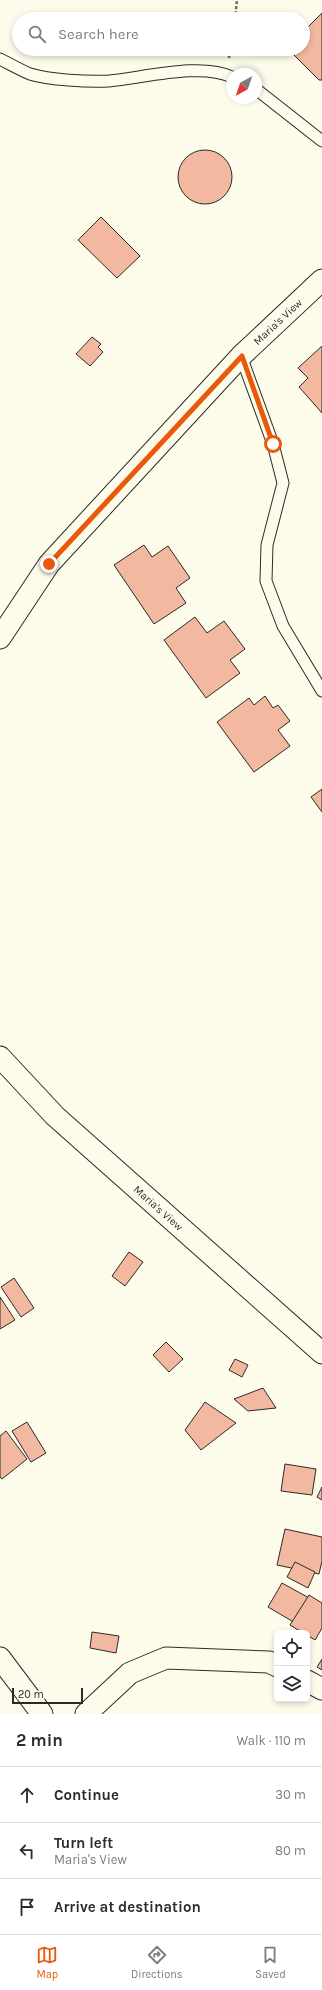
<!DOCTYPE html>
<meta charset="utf-8">
<style>
body{margin:0;font-family:Karla,sans-serif;background:#f2f2f3;color:#2b2b33}
.controls{position:absolute;right:12px;bottom:12px;display:grid;overflow:hidden;border-radius:6px;box-shadow:0 2px 6px #0003}
.controls button{width:36px;height:36px;display:grid;place-items:center;padding:0;border:0;border-bottom:1px solid #e1e1e2;background:#fff;color:#2b2b33;font:20px sans-serif}
.compass{position:absolute;left:226px;top:68px;width:36px;height:36px;border-radius:50%;background:#fff;box-shadow:0 2px 6px #0003;rotate:220deg}
.scale{position:absolute;left:12px;bottom:10px;width:71px;box-sizing:border-box;padding-left:4px;border:2px solid #2b2b2b;border-top:0;font-size:11px;line-height:14px;white-space:nowrap;color:#2b2b2b;-webkit-text-stroke:3px #fdfbea;paint-order:stroke}
.stop{position:absolute;width:12px;height:12px;margin:-9px;border:3px solid #ea580c;border-radius:50%;background:#fff}
.stop.end{background:#ea580c;border-color:#fff;box-shadow:0 1px 4px #0008}
.list{margin:0;padding:0;list-style:none}
h2{display:flex;justify-content:space-between;align-items:center;height:52px;margin:0;padding:0 16px;font-size:17px}
h2 small{font-size:13px;font-weight:400;color:#7c7c81}
.list li{display:grid;grid-template-columns:26px 1fr auto;gap:12px;align-items:center;box-sizing:border-box;height:56px;padding:0 16px;border-top:1px solid #e1e1e2}
.list b{display:block;font-size:15px;white-space:nowrap}
.list p{margin:0;font-size:13px;white-space:nowrap;color:#7c7c81}
.list em{font-size:13px;font-style:normal;color:#7c7c81}
.icon{flex:none;width:22px;height:22px;fill:none;stroke:currentColor;stroke-width:2;stroke-linecap:round;stroke-linejoin:round}
.map{position:relative;flex:none;width:322px;height:1714px;overflow:hidden}
.search{position:absolute;background:#fff;box-shadow:0 2px 6px #0003;left:12px;right:12px;top:12px;height:44px;display:flex;align-items:center;gap:10px;box-sizing:border-box;padding:0 14px;border-radius:22px;color:#7c7c81;font-size:15px}
.sheet{height:220px;background:#fff}
nav{display:flex;justify-content:space-around;align-items:center;box-sizing:border-box;height:56px;border-top:1px solid #e1e1e2;background:#fff;font-size:11px;color:#7c7c81}
nav a{display:grid;justify-items:center;gap:2px}
nav .on{color:#ea580c}
.map>svg:first-child{display:block}
.building{fill:#f2b8a0;stroke:#2b2b2b}
.lines{fill:none;stroke-linecap:round;stroke-linejoin:round}
.service-casing{stroke:#2b2b2b;stroke-width:13}
.minor-casing{stroke:#2b2b2b;stroke-width:23}
.path{stroke:#6a6964;stroke-width:2.5;stroke-dasharray:3 2;stroke-linecap:butt}
.service{stroke:#fdfbea;stroke-width:11}
.minor{stroke:#fdfbea;stroke-width:21}
.route{stroke:#ea580c;stroke-width:5}
.labels{text-anchor:middle;dominant-baseline:central;stroke-width:3;stroke-linejoin:round;paint-order:stroke}
.street-label{font-size:11px;fill:#2b2b2b;stroke:#fdfbea}
</style>
<div class="map">
<svg width="322" height="1714" viewBox="0 0 322 1714">
<rect width="100%" height="100%" fill="#fdfbea"/>
<!-- building -->
<g class="building">
<polygon points="322,13 322,80 319,80 288,49 303,49 303,32"/>
<circle cx="205" cy="177" r="27"/>
<polygon points="101,217 140,256 117,278 78,240"/>
<polygon points="92,337 101,344 98,347 103,352 90,366 76,354"/>
<polygon points="322,346 322,413 299,387 308,378 298,368"/>
<polygon points="144,545 152,557 168,546 190,578 176,588 186,603 154,624 114,565"/>
<polygon points="195,617 207,633 224,621 245,649 230,660 240,673 206,698 164,640"/>
<polygon points="265,696 273,708 278,705 290,721 278,730 290,746 254,772 217,722 249,698 254,705"/>
<polygon points="322,789 322,812 311,797"/>
<polygon points="129,1252 143,1262 125,1286 112,1276"/>
<polygon points="14,1278 34,1308 21,1317 1,1287"/>
<polygon points="0,1297 15,1320 0,1329"/>
<polygon points="166,1342 183,1359 169,1372 153,1355"/>
<polygon points="235,1359 248,1365 242,1377 229,1370"/>
<polygon points="263,1388 276,1408 248,1411 234,1399"/>
<polygon points="205,1402 236,1423 201,1450 185,1430"/>
<polygon points="27,1422 46,1453 31,1462 12,1431"/>
<polygon points="6,1431 27,1459 2,1479 0,1477 0,1436"/>
<polygon points="285,1464 316,1469 312,1495 281,1491"/>
<polygon points="322,1487 322,1500 317,1497"/>
<polygon points="285,1529 322,1537 322,1561 319,1574 277,1565"/>
<polygon points="295,1562 315,1572 308,1588 287,1577"/>
<polygon points="282,1583 311,1599 297,1624 268,1607"/>
<polygon points="309,1595 322,1603 322,1628 315,1640 307,1635 307,1633 303,1633 290,1625"/>
<polygon points="92,1632 119,1636 116,1653 90,1648"/>
<polygon points="322,1659 322,1670 317,1667"/>
</g>
<g class="lines">
<!-- service casing -->
<g class="service-casing">
<g id="service">
<path d="M0,59C10,64 20,70 30,74C49,80 88,82 109,81C143,78 201,62 232,77"/>
<polyline points="256,89 322,141"/>
<polyline points="241,356 273,444 283,483 267,545 266,581 283,626 322,691"/>
</g>
</g>
<!-- minor casing -->
<g class="minor-casing">
<g id="minor">
<path id="s1" d="M0,638L49,564L241,356L322,280"/>
<path id="s2" d="M0,1057L55,1116L322,1353"/>
<polyline points="0,1658 42,1714"/>
<polyline points="307,1681 322,1689"/>
<polyline points="86,1714 130,1673 166,1658 269,1662 277,1666"/>
</g>
</g>
<!-- path -->
<g class="path">
<polyline points="235,19 237,0"/>
<polyline points="229,58 230,49"/>
</g>
<!-- service -->
<use href="#service" class="service"/>
<!-- minor -->
<use href="#minor" class="minor"/>
</g>
<g class="lines">
<!-- route -->
<polyline class="route" points="49,564 242,356 273,444"/>
</g>
<g class="labels">
<!-- street labels -->
<g class="street-label">
<text stroke="none"><textPath href="#s1" startOffset="422">Maria's View</textPath></text>
<text stroke="none"><textPath href="#s2" startOffset="219">Maria's View</textPath></text>
</g>
</g>
</svg>
<div class="controls">
<button><svg class="icon" aria-label="locate" viewBox="0 0 24 24"><circle cx="12" cy="12" r="6"/><path d="M12 2v4M12 18v4M2 12h4M18 12h4"/></svg></button>
<button><svg class="icon" aria-label="layers" viewBox="0 0 24 24"><path d="M12 4l9 5-9 5-9-5zM3 14l9 5 9-5"/></svg></button>
</div>
<svg class="compass" viewBox="-18 -18 36 36"><path d="M0-13l5 13h-10z" fill="#e53935"/><path d="M0 13l5-13h-10z" fill="#7c7c81"/></svg>
<div class="scale">20 m</div>
<div class="stop" style="left:273px;top:444px"></div>
<div class="stop end" style="left:49px;top:564px"></div>
<div class="search"><svg class="icon" aria-label="search" viewBox="0 0 24 24"><circle cx="10" cy="10" r="6"/><path d="M15 15l6 6"/></svg>Search here</div>
</div>
<section class="sheet">
<h2>2 min<small>Walk · 110 m</small></h2>
<ul class="list">
<li><svg class="icon" aria-label="ahead" viewBox="0 0 24 24"><path d="M12 20V5M6 11l6-6 6 6"/></svg><div><b>Continue</b></div><em>30 m</em></li>
<li><svg class="icon" aria-label="left" viewBox="0 0 24 24"><path d="M17 20v-9H6M10 6l-5 5 5 5"/></svg><div><b>Turn left</b><p>Maria's View</p></div><em>80 m</em></li>
<li><svg class="icon" aria-label="arrive" viewBox="0 0 24 24"><path d="M6 21V4h12l-3 4 3 4H6"/></svg><div><b>Arrive at destination</b></div></li>
</ul>
</section>
<nav>
<a class="on"><svg class="icon" aria-label="map" viewBox="0 0 24 24"><path d="M3 6l6-2 6 2 6-2v14l-6 2-6-2-6 2zM9 4v14M15 6v14"/></svg>Map</a>
<a><svg class="icon" aria-label="directions" viewBox="0 0 24 24"><path d="M12 3l9 9-9 9-9-9zM9 14v-3h6M13 9l2 2-2 2"/></svg>Directions</a>
<a><svg class="icon" aria-label="saved" viewBox="0 0 24 24"><path d="M7 4h10v16l-5-4-5 4z"/></svg>Saved</a>
</nav>
